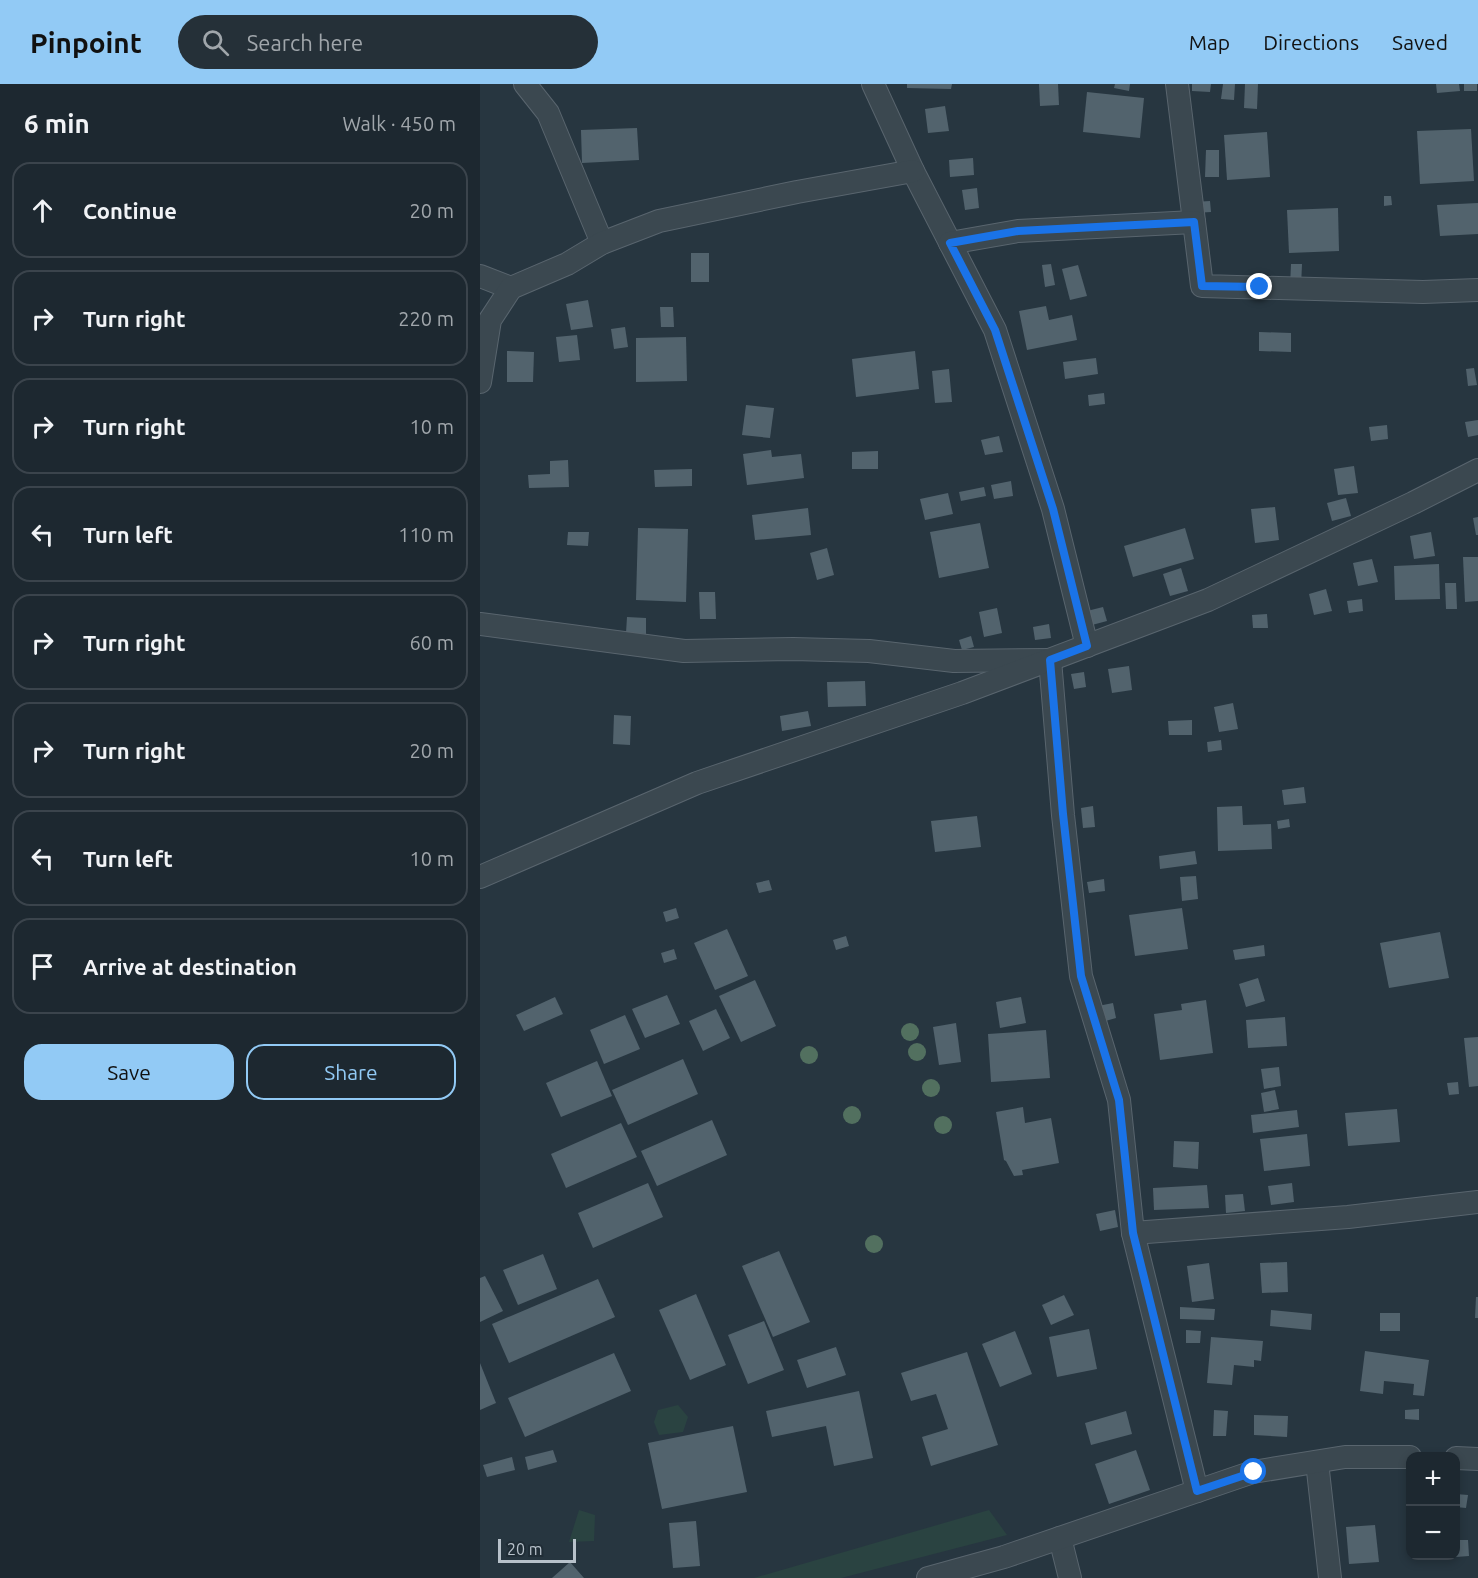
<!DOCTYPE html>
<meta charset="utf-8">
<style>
body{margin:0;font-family:Ubuntu,sans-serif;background:#253038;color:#f1f3f6}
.controls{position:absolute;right:18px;bottom:18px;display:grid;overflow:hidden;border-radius:12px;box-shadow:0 3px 9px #0003}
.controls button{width:54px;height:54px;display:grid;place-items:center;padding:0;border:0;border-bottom:2px solid #3b444c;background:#1d2830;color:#f1f3f6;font:30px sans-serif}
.scale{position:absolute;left:18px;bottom:15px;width:78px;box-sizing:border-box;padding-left:6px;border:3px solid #b8c2cb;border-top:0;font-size:16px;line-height:21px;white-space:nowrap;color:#b8c2cb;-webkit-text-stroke:4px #202d36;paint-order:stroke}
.stop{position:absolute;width:18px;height:18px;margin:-14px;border:4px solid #1a73e8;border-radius:50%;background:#fff}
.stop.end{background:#1a73e8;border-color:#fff;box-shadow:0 2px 6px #0008}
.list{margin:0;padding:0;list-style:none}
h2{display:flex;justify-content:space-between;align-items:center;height:78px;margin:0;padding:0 24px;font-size:26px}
h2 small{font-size:20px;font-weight:400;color:#a0a6ab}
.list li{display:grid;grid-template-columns:39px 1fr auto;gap:18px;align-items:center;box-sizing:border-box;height:96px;margin:0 12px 12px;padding:0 12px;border:2px solid #3b444c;border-radius:18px}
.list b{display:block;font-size:22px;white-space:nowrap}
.list em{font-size:20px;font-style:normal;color:#a0a6ab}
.actions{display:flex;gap:12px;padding:18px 24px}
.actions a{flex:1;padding:14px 0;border:2px solid #92caf5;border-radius:18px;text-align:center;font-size:21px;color:#92caf5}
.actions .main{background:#92caf5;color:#111}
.icon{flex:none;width:33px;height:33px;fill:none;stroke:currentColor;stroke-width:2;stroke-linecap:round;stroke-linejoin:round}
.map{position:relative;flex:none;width:998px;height:1494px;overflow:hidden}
header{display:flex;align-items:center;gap:36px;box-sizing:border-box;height:84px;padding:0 30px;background:#92caf5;color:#111}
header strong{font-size:28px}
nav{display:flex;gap:33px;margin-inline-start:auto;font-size:21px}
.search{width:420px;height:54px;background:#253038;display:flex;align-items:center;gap:15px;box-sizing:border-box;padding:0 21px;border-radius:33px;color:#a0a6ab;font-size:22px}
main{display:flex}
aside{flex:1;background:#1d2830}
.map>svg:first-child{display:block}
.green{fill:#2a4341}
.building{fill:#52636d}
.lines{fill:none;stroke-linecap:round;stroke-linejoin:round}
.minor-casing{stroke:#59656e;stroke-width:24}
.minor{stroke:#3b4850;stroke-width:22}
.tree{fill:#52705f}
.route{stroke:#1a73e8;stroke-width:8}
</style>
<header>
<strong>Pinpoint</strong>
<div class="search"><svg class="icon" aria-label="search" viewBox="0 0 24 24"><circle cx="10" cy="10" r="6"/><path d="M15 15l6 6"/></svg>Search here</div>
<nav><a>Map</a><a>Directions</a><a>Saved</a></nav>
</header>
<main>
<aside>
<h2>6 min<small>Walk · 450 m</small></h2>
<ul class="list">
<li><svg class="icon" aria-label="ahead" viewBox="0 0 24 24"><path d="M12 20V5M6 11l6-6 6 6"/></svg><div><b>Continue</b></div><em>20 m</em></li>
<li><svg class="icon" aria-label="right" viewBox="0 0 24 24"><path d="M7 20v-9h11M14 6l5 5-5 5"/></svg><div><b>Turn right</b></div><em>220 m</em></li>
<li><svg class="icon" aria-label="right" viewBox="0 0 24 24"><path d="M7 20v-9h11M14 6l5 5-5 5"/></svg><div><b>Turn right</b></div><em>10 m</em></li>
<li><svg class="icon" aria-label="left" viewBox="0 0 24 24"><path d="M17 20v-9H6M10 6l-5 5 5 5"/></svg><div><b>Turn left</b></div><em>110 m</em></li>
<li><svg class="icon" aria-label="right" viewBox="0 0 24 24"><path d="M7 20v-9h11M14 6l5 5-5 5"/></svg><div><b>Turn right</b></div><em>60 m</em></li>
<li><svg class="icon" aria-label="right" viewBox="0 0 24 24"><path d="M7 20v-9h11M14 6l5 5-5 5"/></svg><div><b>Turn right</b></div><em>20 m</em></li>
<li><svg class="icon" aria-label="left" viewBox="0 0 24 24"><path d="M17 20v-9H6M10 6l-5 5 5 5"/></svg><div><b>Turn left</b></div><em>10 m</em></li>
<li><svg class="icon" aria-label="arrive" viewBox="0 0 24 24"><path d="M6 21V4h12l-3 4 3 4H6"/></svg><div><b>Arrive at destination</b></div></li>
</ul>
<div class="actions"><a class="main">Save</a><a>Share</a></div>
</aside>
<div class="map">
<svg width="998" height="1494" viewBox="0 0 998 1494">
<rect width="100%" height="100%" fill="#273640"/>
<!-- green -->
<g class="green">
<polygon points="198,1321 208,1333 203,1348 179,1351 174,1338 178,1326"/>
<polygon points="99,1426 115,1431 114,1457 89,1458"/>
<polygon points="509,1426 527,1451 361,1494 274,1494"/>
</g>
<!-- building -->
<g class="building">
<polygon points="427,0 472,0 471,5 427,4"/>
<polygon points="559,0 578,0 579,21 560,22"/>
<polygon points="635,0 650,0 649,7 634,4"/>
<polygon points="712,0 731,0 730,8 712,7"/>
<polygon points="743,0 755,0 754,16 741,15"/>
<polygon points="765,0 778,0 777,25 764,24"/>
<polygon points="956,0 979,0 980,7 957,9"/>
<rect x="984" y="0" width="13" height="7"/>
<polygon points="607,8 664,14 660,54 603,48"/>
<polygon points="465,22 469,47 448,49 445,25"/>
<polygon points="157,44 159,76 102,79 101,46"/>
<polygon points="991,45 994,97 940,100 937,47"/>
<polygon points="787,48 790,93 747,96 744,51"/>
<polygon points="726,66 739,66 739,93 725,93"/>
<polygon points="493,74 494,91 470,93 469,76"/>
<polygon points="497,104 499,124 485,126 482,106"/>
<polygon points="904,112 911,112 912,121 904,122"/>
<polygon points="730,117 731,128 715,129 714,118"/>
<polygon points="998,119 998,150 960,152 957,121"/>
<polygon points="858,124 859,167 809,169 807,126"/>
<rect x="211" y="169" width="18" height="29"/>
<polygon points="571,180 575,201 565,203 562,181"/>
<polygon points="811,180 822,180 821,203 810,203"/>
<polygon points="598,181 607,212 590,216 582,185"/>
<polygon points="108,216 113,243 91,246 86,220"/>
<polygon points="566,222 569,236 592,231 597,256 547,266 539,227"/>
<polygon points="180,223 193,223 194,243 181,243"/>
<polygon points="145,243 148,263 134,265 131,245"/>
<polygon points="779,248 811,249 811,268 779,267"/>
<polygon points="97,251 100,276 79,278 76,253"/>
<polygon points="206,253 207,297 156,298 156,254"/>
<polygon points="27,267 54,268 53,298 27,298"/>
<polygon points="435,267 439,305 376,313 372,275"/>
<polygon points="616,274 618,290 585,295 583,278"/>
<polygon points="994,284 997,301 988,302 986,285"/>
<polygon points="469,285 472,318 455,319 452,287"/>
<polygon points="624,309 625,320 609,322 608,311"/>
<polygon points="266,321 294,324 290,354 262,351"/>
<polygon points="998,336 998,351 988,353 985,338"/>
<polygon points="907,341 908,355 891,357 889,343"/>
<polygon points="519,352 523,368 505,371 501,356"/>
<polygon points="291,366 292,373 321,370 324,394 267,401 263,370"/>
<polygon points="398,367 398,385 372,385 372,368"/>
<polygon points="88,376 89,403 49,404 48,391 70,390 70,377"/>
<polygon points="874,382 878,409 858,411 854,385"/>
<polygon points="212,385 212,402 175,403 174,386"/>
<polygon points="531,397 533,412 514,415 511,401"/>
<polygon points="504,403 506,412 481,417 479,408"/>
<polygon points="468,409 473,430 445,436 440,415"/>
<polygon points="866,414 871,432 852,437 847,419"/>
<polygon points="795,423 799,456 775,459 771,425"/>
<polygon points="328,424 331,451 275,456 272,431"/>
<polygon points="998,433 998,451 996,451 993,434"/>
<polygon points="500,439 509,484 459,494 450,448"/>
<polygon points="158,444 208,445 206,518 156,516"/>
<polygon points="705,444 714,475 653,493 644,462"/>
<polygon points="88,448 109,448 108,462 87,461"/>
<polygon points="951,448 955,472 934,475 930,452"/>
<polygon points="347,464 354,491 337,496 330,469"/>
<polygon points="983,473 998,473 998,517 985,518"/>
<polygon points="892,475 898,498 878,502 873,479"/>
<polygon points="959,480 960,515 915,516 914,482"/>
<polygon points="701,484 708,507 690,512 683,490"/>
<polygon points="965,499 976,499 977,525 966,525"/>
<polygon points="846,505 852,527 834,531 829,510"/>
<polygon points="219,508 235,508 236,535 220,535"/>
<polygon points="882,515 883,527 869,529 867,517"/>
<polygon points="623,523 627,537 612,541 607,527"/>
<polygon points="517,524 522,549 504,553 499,528"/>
<polygon points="787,530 788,544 773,544 772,531"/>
<polygon points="147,533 166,534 166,550 146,549"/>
<polygon points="569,540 571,554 555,556 553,543"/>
<polygon points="491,552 494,563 482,566 479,556"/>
<polygon points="649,582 652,606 632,609 628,585"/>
<polygon points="604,588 606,603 594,605 591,590"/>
<polygon points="385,597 386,622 348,623 347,598"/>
<polygon points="753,619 758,645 739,648 734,623"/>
<polygon points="328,627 331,642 302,647 300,632"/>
<polygon points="134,631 151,632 150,661 133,660"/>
<polygon points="712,636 712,651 689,651 688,637"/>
<polygon points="741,656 742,666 728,668 727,658"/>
<polygon points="824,703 826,719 804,721 802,706"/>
<polygon points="613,722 615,743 603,744 601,724"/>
<polygon points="762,722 763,741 791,740 792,765 738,767 737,723"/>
<polygon points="497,732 501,763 455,768 451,737"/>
<polygon points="809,735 810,743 798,745 797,737"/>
<polygon points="715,767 717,780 680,785 679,772"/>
<polygon points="716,792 718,815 702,817 700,793"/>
<polygon points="624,795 625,807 609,809 607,798"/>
<polygon points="289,796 292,806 279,809 276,799"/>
<polygon points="196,824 199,834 186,838 183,828"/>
<polygon points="702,824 708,865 655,872 649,831"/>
<polygon points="247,845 268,892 235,906 214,859"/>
<polygon points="960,848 969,894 909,904 900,859"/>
<polygon points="366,852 369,862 356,866 353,856"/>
<polygon points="784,861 785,872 755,876 753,866"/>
<polygon points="194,865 197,875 184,879 181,869"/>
<polygon points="778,894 785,917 766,923 759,900"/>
<polygon points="275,896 296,942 261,958 239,912"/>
<polygon points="187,911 200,940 165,954 152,925"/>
<polygon points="75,913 83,930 44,947 36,931"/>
<polygon points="541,913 546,939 520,944 516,918"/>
<polygon points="726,916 733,969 680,976 674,930 702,926 701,920"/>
<polygon points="633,919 636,934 622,938 618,922"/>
<polygon points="236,925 250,954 223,967 209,937"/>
<polygon points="145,931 160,965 124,980 110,946"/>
<polygon points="805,933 807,962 768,964 766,936"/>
<polygon points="476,939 481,978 459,981 453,943"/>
<polygon points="566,946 570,994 511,998 508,950"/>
<polygon points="998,953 998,1002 989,1003 984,954"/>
<polygon points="203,975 218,1010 148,1041 132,1006"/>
<polygon points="117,977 132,1012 81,1033 66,999"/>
<polygon points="799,983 801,1002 784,1005 781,985"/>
<polygon points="978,998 979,1010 969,1011 967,999"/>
<polygon points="795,1006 799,1025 784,1028 781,1009"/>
<polygon points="543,1023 545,1039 571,1034 579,1079 542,1086 543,1091 534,1092 526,1077 524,1076 516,1028"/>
<polygon points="917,1025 920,1058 868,1062 865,1029"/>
<polygon points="817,1026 819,1043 773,1049 771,1031"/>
<polygon points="232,1036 247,1071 177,1102 161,1067"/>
<polygon points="141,1039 157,1073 86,1104 71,1070"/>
<polygon points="827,1050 830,1082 784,1087 780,1055"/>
<polygon points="694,1057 719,1058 718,1085 693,1083"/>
<polygon points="168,1099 183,1133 113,1164 98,1129"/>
<polygon points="812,1099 814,1118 791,1121 788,1102"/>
<polygon points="727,1101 729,1124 674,1126 673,1104"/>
<polygon points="763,1110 765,1127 746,1129 745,1111"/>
<polygon points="635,1126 638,1143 620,1147 616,1130"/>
<polygon points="299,1167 330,1238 293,1253 262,1182"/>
<polygon points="63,1170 77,1205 38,1221 23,1186"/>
<polygon points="807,1178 808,1208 782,1209 780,1179"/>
<polygon points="729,1179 734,1215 712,1218 707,1182"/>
<polygon points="5,1192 23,1227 0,1238 0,1194"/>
<polygon points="118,1195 135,1233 29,1279 12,1240"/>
<polygon points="216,1210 246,1281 210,1296 179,1226"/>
<polygon points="584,1211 594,1231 571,1241 562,1221"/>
<polygon points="996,1213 998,1213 998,1234 995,1234"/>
<polygon points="700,1223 735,1225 734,1236 700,1235"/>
<polygon points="791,1226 832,1230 831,1246 790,1242"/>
<rect x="900" y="1229" width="20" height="18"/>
<polygon points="284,1237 304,1286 268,1300 248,1251"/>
<polygon points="609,1245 617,1285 577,1293 569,1253"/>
<polygon points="706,1246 721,1247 720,1259 706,1259"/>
<polygon points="535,1247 552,1290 520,1303 502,1260"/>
<polygon points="731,1253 783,1257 781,1277 774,1276 774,1283 754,1281 752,1301 727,1299"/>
<polygon points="356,1263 366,1291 327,1304 317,1276"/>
<polygon points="885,1267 949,1276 944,1312 933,1311 934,1300 904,1297 903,1310 880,1307"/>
<polygon points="487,1268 518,1361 451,1382 442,1353 468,1345 456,1310 431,1317 421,1289"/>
<polygon points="134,1269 151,1307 45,1353 28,1314"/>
<polygon points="0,1279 16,1319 0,1326"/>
<polygon points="379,1307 393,1374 354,1382 346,1342 292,1353 286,1327"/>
<polygon points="939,1325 939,1336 925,1335 925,1326"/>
<polygon points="734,1326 748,1327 746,1352 733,1352"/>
<polygon points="646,1327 652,1350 611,1361 605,1339"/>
<polygon points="774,1331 808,1332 807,1353 774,1351"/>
<polygon points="253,1342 267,1408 182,1425 168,1359"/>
<polygon points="73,1366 77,1378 48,1386 45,1373"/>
<polygon points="656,1366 670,1406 629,1420 615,1380"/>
<polygon points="32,1373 35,1386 7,1393 3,1381"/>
<polygon points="976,1410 988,1411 986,1424 976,1423"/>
<polygon points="216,1437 220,1482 193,1484 189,1439"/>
<polygon points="895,1441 899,1478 869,1480 866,1443"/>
<polygon points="976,1456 988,1456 989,1472 976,1473"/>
<polygon points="937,1472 956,1472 956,1473 937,1474"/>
<polygon points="90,1478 104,1494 72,1494"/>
</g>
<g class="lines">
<!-- minor casing -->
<g class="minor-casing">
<g id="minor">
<polyline points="45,0 68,29 122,159"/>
<polyline points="393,0 433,87 515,246 573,425 607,562"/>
<polyline points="697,0 722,202 943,208 998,206"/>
<polyline points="470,159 538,147 714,138"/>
<polyline points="0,192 31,204"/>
<polyline points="0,298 10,236 31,204 87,180 122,159 179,137 317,108 433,87"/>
<polyline points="0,540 204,567 313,565 389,567 474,577 570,576 583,731 601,892 639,1016 653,1149 717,1407"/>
<polyline points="0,793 217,699 482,609 728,516 933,419 998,386"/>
<polyline points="653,1149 868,1133 998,1118"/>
<polyline points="976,1374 998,1375"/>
<polyline points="837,1378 850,1494"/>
<polyline points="580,1454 590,1494"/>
<polyline points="448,1494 524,1473 773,1388 865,1373 930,1373"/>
</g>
</g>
<!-- minor -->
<use href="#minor" class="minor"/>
</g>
<!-- trees -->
<g class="tree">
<circle cx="430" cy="948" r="9"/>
<circle cx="437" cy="968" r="9"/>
<circle cx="329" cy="971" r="9"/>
<circle cx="451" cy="1004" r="9"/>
<circle cx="372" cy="1031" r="9"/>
<circle cx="463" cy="1041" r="9"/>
<circle cx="394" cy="1160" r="9"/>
</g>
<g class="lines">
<!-- route -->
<polyline class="route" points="774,1388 717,1407 653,1149 639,1016 601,892 583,730 570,576 607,562 573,425 515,246 470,159 538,147 714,138 722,202 780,203"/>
</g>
</svg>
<div class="controls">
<button>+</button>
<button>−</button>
</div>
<div class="scale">20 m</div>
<div class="stop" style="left:774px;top:1388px"></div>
<div class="stop end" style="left:780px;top:203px"></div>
</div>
</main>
